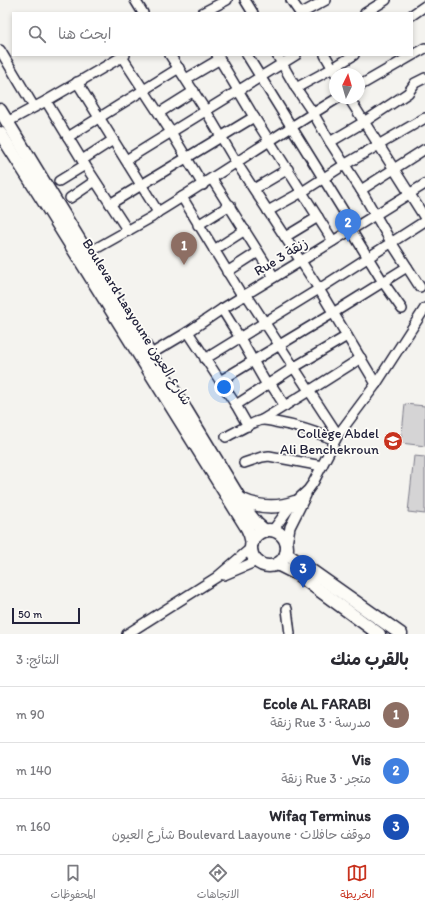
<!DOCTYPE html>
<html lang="ar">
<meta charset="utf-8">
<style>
body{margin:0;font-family:Itim,"Playpen Sans Arabic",sans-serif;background:#f2f2f3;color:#2b2b33;direction:rtl}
.compass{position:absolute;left:329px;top:68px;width:36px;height:36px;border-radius:50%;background:#fff;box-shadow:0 2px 6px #0003;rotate:5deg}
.scale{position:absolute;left:12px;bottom:10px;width:68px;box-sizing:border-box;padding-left:4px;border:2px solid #22223b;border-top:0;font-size:11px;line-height:14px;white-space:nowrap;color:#22223b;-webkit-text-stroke:3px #fdfcf7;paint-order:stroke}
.you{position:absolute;left:224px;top:387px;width:14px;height:14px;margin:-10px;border:3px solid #fff;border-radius:50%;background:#1a73e8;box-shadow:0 0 0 6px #1a73e833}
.badge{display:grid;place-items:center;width:26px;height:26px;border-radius:50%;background:#c8321e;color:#fff;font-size:13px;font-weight:700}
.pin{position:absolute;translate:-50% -33px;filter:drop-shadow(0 1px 2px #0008)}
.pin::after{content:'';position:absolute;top:21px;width:14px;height:12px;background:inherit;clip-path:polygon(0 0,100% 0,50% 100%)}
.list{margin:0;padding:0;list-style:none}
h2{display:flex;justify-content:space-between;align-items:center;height:52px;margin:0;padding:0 16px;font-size:17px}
h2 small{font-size:13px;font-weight:400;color:#7c7c81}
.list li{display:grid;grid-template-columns:26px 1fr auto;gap:12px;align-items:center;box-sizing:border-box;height:56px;padding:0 16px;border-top:1px solid #e1e1e2}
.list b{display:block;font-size:15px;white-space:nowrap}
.list p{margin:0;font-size:13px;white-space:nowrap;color:#7c7c81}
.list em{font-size:13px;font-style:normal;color:#7c7c81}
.icon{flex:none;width:22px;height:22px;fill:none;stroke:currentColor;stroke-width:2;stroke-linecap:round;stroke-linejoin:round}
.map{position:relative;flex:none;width:425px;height:634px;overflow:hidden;direction:ltr}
.search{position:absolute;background:#fff;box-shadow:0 2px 6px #0003;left:12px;right:12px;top:12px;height:44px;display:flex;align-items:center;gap:10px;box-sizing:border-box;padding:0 14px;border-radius:0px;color:#7c7c81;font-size:15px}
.sheet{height:220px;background:#fff}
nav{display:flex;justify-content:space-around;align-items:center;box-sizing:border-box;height:56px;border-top:1px solid #e1e1e2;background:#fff;font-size:11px;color:#7c7c81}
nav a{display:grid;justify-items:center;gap:2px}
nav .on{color:#c8321e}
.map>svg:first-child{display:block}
.green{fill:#d5d4d5;stroke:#7c7b88}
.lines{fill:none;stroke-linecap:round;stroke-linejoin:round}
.street-casing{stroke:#22223b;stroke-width:12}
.secondary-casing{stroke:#22223b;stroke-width:15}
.street{stroke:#fdfcf7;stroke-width:9}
.secondary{stroke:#fdfcf7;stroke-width:12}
.labels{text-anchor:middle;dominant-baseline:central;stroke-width:3.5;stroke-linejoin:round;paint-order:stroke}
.street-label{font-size:14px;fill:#22223b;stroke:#fdfcf7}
.poi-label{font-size:14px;fill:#22223b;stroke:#fdfcf7;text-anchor:end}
</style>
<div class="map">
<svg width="425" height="634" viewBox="0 0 425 634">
<rect width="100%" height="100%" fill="#f4f3ef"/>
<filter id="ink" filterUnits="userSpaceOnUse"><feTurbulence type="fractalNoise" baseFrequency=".025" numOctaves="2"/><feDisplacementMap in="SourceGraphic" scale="8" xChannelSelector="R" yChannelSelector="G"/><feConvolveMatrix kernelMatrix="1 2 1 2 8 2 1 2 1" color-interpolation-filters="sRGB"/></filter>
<g filter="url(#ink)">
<!-- green -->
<g class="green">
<polygon points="405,404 425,406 425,446 401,443"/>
<polygon points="414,456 425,457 425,514 408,512"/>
</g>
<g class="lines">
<!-- street casing -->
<g class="street-casing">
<g id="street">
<polyline points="135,0 143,13"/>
<polyline points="245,0 253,13"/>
<polyline points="291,0 300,13"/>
<polyline points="202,13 227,0"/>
<polyline points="302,13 326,0"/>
<polyline points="365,13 386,0"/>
<polyline points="412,15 425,6"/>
<polyline points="0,50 34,107"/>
<polyline points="170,55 206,111 236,162 319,289 376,384"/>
<polyline points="217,55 254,117 333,241"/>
<polyline points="247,55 354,228"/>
<polyline points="277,55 296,88 313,113 330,142 361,190 391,242 420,287"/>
<polyline points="325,55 336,74"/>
<polyline points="122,57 171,132 203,185"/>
<polyline points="186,79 220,59"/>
<polyline points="77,82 158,212"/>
<polyline points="359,86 425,48"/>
<polyline points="296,88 333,68 354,55"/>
<polyline points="349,98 425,218"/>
<polyline points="46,101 85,165 128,231"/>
<polyline points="159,113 194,91"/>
<polyline points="7,122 46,101 125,55"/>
<polyline points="68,137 179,68"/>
<polyline points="330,142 364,122 408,93 415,83 425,78"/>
<polyline points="82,160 113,140"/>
<polyline points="126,160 296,55"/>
<polyline points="212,179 274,277"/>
<polyline points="59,181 85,165"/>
<polyline points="254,189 288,169"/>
<polyline points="361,190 425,149"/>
<polyline points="182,197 243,297"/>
<polyline points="70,198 95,181"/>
<polyline points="110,204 254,117"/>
<polyline points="268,211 302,192 344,165 425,118"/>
<polyline points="198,225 230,205"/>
<polyline points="351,230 383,282 402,309"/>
<polyline points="285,237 318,217"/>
<polyline points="214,250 245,230"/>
<path d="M88,253L152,217L158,212C218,175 277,135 338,98"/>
<polyline points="227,272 258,252"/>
<polyline points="246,294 338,435"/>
<polyline points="222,309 240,338 267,385"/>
<polyline points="188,332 236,405 248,426"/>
<polyline points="151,354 188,332 222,309 301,261 425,184"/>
<polyline points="205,359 319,289 425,221"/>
<polyline points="220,381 253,361 333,313 407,267"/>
<polyline points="270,383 285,406"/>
<polyline points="236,405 293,368 347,336"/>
<polyline points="262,420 309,391 361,358"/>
<path d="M226,437C234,433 256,420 263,420C267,420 271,421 275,422C298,426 314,431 335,440"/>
<polyline points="244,463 262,457 269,456 322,466"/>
<polyline points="273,530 287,511 295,502 308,490 313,483 338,435 376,384 425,308"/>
<polyline points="287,544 290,527 306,495"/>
<polyline points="224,575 257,561"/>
<polyline points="287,609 290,634"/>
<polyline points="127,634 217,577 251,548"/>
</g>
</g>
<!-- secondary casing -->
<g class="secondary-casing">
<g id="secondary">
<polyline points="0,110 122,310 186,410 249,514 257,524 265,531"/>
<polyline points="0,133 44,202 247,528 250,535 252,543"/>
<path d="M240,499C259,508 276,509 295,502"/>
<circle cx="269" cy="548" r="18"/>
<polyline points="286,554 306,567 401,634"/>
<polyline points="277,564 297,574 379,634"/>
</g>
</g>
<!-- street -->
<use href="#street" class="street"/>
<!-- secondary -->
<use href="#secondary" class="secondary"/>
</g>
</g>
<!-- icons -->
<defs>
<g id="school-disc" transform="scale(1)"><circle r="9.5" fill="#c8321e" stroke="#fdfcf7"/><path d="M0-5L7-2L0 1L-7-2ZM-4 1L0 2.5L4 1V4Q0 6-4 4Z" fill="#fff"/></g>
</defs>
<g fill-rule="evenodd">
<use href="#school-disc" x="393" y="441"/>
</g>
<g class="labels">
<!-- street labels -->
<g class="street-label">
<text transform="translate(281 257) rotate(-31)">Rue 3 زنقة</text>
<text transform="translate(137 322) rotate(58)">Boulevard Laayoune شارع العيون</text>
</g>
<!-- poi labels -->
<g class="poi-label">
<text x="379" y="433">Collège Abdel<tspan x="379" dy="16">Ali Benchekroun</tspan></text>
</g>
</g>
</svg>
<svg class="compass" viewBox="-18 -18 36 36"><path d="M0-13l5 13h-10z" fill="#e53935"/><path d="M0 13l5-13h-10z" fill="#7c7c81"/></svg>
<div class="scale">50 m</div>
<div class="you"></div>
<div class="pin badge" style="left:184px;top:265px;background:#8d6e63">1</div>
<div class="pin badge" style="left:348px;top:242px;background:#3f7fe0">2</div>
<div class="pin badge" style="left:303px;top:588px;background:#1a4fb4">3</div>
<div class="search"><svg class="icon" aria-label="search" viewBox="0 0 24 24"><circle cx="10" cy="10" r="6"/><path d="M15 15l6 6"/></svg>ابحث هنا</div>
</div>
<section class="sheet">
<h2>بالقرب منك<small>النتائج: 3</small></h2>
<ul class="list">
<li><span class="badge" style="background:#8d6e63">1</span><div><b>Ecole AL FARABI</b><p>مدرسة · Rue 3 زنقة</p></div><em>90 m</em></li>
<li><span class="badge" style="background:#3f7fe0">2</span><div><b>Vis</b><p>متجر · Rue 3 زنقة</p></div><em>140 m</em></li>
<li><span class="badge" style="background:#1a4fb4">3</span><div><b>Wifaq Terminus</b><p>موقف حافلات · Boulevard Laayoune شأرع العيون</p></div><em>160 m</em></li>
</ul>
</section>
<nav>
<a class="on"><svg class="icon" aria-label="map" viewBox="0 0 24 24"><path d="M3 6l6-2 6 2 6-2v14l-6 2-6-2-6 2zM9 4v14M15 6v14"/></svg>الخريطة</a>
<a><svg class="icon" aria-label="directions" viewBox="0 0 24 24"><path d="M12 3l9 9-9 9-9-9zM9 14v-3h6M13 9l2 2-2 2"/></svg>الاتجاهات</a>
<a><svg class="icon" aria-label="saved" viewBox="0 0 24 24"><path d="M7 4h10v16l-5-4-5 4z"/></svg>المحفوظات</a>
</nav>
